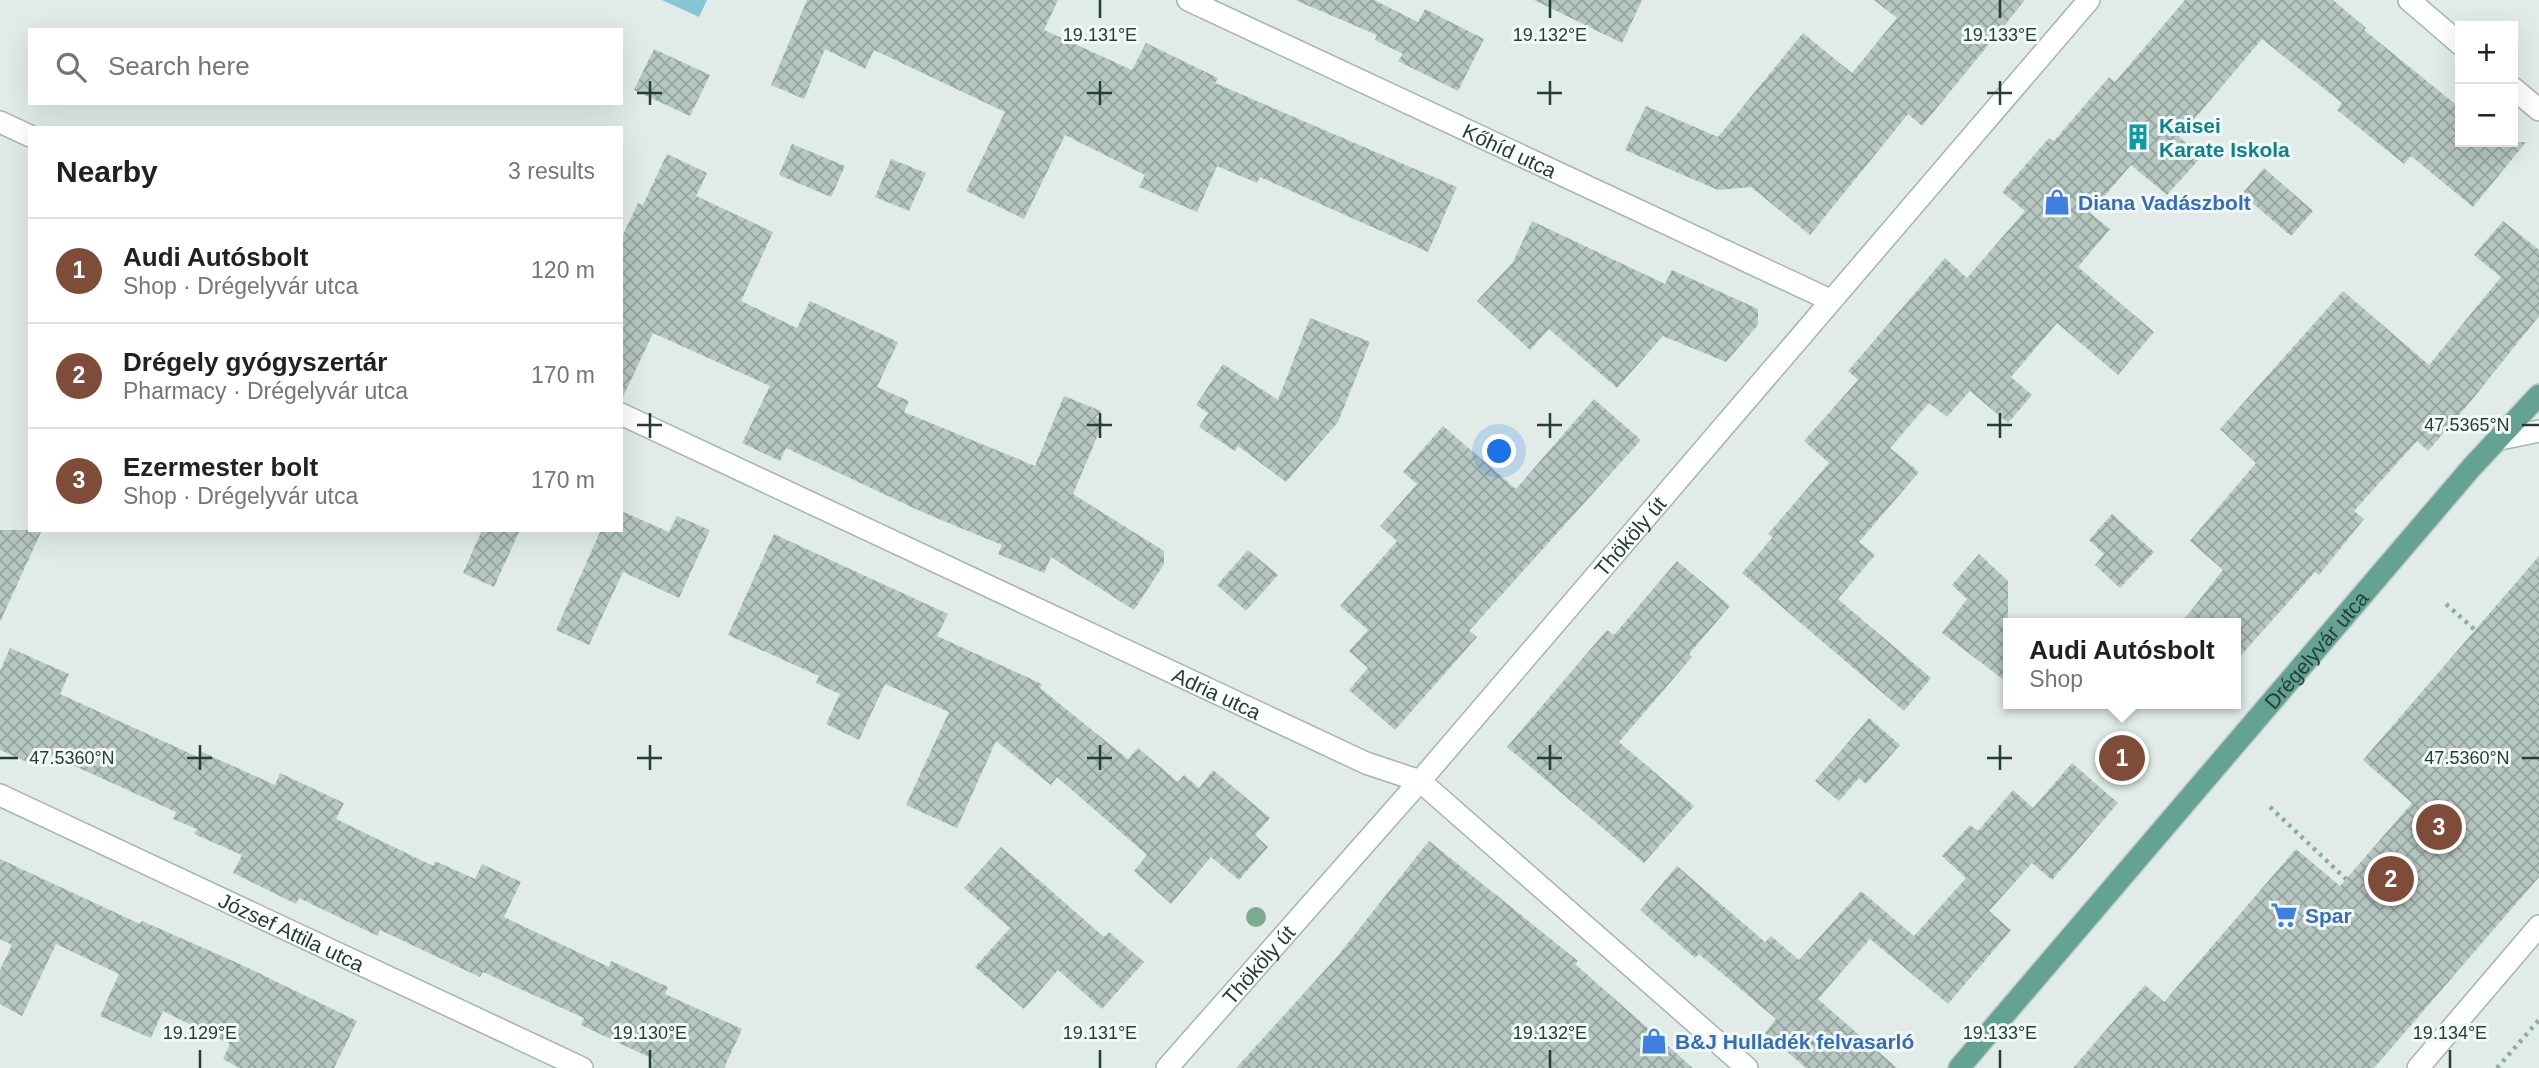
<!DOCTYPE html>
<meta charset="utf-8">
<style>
body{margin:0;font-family:Arial,sans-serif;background:#f2f2f2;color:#202124}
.controls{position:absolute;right:21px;top:21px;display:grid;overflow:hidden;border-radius:0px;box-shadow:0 7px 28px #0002}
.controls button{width:63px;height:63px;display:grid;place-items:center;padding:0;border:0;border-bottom:2px solid #e0e0e0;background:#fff;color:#202124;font:35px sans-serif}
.you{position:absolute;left:1500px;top:452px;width:24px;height:24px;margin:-18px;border:5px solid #fff;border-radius:50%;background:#1a73e8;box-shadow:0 0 0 10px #1a73e833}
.badge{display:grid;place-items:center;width:46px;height:46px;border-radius:50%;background:#804c3a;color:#fff;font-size:23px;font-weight:700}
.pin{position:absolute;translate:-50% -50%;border:4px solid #fff;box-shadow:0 2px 7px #0006}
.popup{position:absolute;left:2003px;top:618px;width:238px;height:91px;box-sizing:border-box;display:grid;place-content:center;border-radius:0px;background:#fff;filter:drop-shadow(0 2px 5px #0005);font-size:23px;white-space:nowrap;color:#757577}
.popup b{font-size:26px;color:#202124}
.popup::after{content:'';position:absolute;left:50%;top:100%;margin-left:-14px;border:14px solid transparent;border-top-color:#fff}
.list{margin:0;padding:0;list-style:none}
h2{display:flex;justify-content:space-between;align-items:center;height:91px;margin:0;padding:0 28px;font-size:30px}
h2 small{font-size:23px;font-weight:400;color:#757577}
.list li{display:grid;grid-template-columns:46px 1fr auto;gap:21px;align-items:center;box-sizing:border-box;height:105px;padding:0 28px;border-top:2px solid #e0e0e0}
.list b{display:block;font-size:26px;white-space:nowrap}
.list p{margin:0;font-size:23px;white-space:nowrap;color:#757577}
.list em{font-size:23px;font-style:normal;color:#757577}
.icon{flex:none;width:38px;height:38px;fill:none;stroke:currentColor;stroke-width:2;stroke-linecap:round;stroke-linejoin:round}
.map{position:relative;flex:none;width:2539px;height:1068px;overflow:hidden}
.search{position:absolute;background:#fff;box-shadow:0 7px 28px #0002;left:28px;top:28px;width:595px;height:77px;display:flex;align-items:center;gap:18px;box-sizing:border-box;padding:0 24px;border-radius:0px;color:#757577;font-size:26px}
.panel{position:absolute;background:#fff;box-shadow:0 7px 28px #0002;left:28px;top:126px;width:595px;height:406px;border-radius:0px}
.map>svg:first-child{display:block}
.water{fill:#87c6d3}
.building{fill:url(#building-cross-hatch)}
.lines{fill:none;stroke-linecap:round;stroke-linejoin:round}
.minor-casing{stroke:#a4b4af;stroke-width:24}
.major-casing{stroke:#c1c9c7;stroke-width:24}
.path{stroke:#81b1a3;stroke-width:4.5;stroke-dasharray:3.5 5;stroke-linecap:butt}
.minor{stroke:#fff;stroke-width:21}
.major{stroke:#64a394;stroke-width:21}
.tree{fill:#7cab91}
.ticks{fill:none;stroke:#213e37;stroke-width:2.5}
.labels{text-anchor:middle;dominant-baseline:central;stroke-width:6;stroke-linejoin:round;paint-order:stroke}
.culture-label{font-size:21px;font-weight:bold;fill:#0d838f;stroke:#f2f9f5;text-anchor:start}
.street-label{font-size:21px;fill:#213e37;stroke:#f2f9f5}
.shop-label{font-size:21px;font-weight:bold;fill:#366cbe;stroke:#f2f9f5;text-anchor:start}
.ticks-label{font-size:18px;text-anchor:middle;fill:#213e37;stroke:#f2f9f5;stroke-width:6;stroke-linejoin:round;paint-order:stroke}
</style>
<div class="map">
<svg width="2539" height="1068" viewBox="0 0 2539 1068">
<defs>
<pattern id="building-cross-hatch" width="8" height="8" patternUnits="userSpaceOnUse" patternTransform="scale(1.75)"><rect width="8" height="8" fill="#b6c7c1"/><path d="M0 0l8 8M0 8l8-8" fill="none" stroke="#94a39e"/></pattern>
</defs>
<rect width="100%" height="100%" fill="#e1ece8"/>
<!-- water -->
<polygon class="water" points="662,0 707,0 699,17"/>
<!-- building -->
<g class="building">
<polygon points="807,0 1058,0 1044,30 1132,70 1146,43 1218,78 1215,83 1457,187 1428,252 1260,177 1257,183 1217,166 1197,212 1139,187 1145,175 1065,135 1024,219 966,191 1005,112 874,50 865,69 825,49 804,99 771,85"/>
<polygon points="1295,0 1374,0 1418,22 1425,9 1484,39 1458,91 1398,61 1403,54 1375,40 1377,35"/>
<polygon points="1534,0 1642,0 1622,43"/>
<polygon points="1874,0 2025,0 1922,126 1908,114 1810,235 1751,187 1718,190 1625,150 1646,106 1718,137 1803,33 1852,73 1897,18"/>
<polygon points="2185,0 2333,0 2366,28 2364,30 2460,108 2460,142 2526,142 2473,207 2411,156 2404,164 2337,110 2342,103 2262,39 2179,137 2202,156 2167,195 2131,165 2090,213 2110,229 2078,267 2154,332 2118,375 2057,323 2011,377 2032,395 2008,423 1970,391 1947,417 1929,403 1890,448 1919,472 1859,542 1875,555 1838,599 1931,678 1904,711 1742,573 1773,537 1768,534 1829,463 1804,441 1858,380 1848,371 1945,258 1967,278 2025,211 2002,192 2049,138 2054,141 2109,77 2115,82"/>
<polygon points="654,49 710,75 690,116 634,90"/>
<polygon points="792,144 845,166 831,197 779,175"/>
<polygon points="667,154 707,173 696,196 773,232 741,301 797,328 810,301 898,342 877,387 909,401 904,412 1035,466 1064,396 1101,411 1096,417 1103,423 1073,494 1164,551 1164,564 1134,610 1051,557 1044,573 998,554 1002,545 922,512 786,448 780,461 742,443 770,386 653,333 621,401 621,239 638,203 643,205"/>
<polygon points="891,159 926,173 909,211 875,197"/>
<polygon points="2264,168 2313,211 2291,236 2242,194"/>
<polygon points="1532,221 1665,284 1672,270 1758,309 1758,325 1726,362 1663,336 1617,388 1549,329 1530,350 1477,301 1513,262"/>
<polygon points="2503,221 2539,250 2539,316 2471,401 2428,451 2417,441 2354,511 2364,519 2319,575 2315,572 2236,661 2236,623 2181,623 2223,570 2190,541 2256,463 2220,429 2343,291 2429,365 2501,277 2474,255"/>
<polygon points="1310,318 1370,342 1338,422 1286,482 1238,446 1235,451 1199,427 1208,413 1196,405 1223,364 1278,400"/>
<polygon points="1594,399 1641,440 1469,631 1477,637 1395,730 1349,690 1368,668 1349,651 1368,630 1340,606 1397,541 1380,526 1417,484 1403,472 1443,426 1516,489"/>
<polygon points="621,511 669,532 677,516 710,530 679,598 623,572 589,645 556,630 601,530 621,530"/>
<polygon points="2112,514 2154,552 2120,588 2095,565 2104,554 2089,540"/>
<polygon points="0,530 42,530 0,622"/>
<polygon points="482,530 520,530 494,587 463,573"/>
<polygon points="774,534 948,614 937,636 1042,684 1040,688 1128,759 1138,748 1178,782 1184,775 1199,788 1213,770 1270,818 1255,835 1268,847 1239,880 1211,857 1171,904 1134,871 1147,855 1057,777 1051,785 996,741 957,828 906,805 949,712 885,684 859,740 826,724 840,694 816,683 819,676 728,635"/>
<polygon points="1248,550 1278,575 1246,611 1217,585"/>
<polygon points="1979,554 2008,581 2008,683 1942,633 1967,599 1952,585"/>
<polygon points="2539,556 2539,877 2374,1068 2073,1068 2145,985 2164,1002 2296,849 2340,886 2412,803 2363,760"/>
<polygon points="1677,561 1730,606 1689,654 1692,657 1619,742 1694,806 1644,863 1507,747 1607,630 1614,635"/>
<polygon points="10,648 69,674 60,694 200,758 202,752 275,785 280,773 344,803 336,819 433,866 435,861 475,879 482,864 521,882 504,917 609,967 611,961 668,987 665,994 742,1029 724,1068 649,1068 653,1059 581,1025 584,1018 483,972 480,977 380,930 378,936 299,898 296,904 233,873 242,855 194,834 197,829 173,819 176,812 35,748 29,763 0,750 0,671"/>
<polygon points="1869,718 1900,745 1866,784 1859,778 1839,801 1815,781"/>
<polygon points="2072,763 2118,803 2052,880 2032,863 1989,911 2011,930 1948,1004 1870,939 1818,999 1897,1068 1806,1068 1765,1033 1776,1019 1699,954 1695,958 1640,910 1677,866 1765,942 1771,936 1799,960 1861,891 1914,936 1966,878 1942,856 1970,825 1978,831 2013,790 2033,808"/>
<polygon points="1429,841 1578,961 1575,964 1693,1068 1236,1068 1336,958"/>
<polygon points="1001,847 1104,937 1109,932 1144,962 1102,1009 1058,970 1024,1009 975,967 1010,928 964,888"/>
<polygon points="0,859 140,924 142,921 242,965 357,1021 334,1068 239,1068 223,1059 230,1044 163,1011 151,1038 100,1016 119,974 56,944 22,1016 0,1004 0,970 12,945 0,939"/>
</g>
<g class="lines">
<!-- minor casing -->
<g class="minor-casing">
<g id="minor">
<path id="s1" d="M1188,0L1830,300"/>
<polyline points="2409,0 2460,44"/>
<polyline points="2513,88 2539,110"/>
<polyline points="0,122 30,136"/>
<path id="s2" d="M621,414L1366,763L1420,781L1747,1068"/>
<polyline points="2500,439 2539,431"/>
<path id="s3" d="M0,795L582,1068"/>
<path id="s4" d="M1167,1068L1420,781L2089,0"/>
<polyline points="2418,1068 2539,926"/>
</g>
</g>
<!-- major casing -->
<g class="major-casing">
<g id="major">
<path id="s5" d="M1959,1068L2471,468L2539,395"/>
</g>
</g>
<!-- path -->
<g class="path">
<polyline points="2446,604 2475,630"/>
<polyline points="2270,807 2346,879"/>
<polyline points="2497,1068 2539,1020"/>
</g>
<!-- minor -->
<use href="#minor" class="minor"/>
<!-- major -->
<use href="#major" class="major"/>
</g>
<!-- trees -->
<circle class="tree" cx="1256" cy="917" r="10"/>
<!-- ticks -->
<path class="ticks" d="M1100,0V18M1550,0V18M2000,0V18M650,81V105M1100,81V105M1550,81V105M2000,81V105M637,93H662M1087,93H1112M1537,93H1562M1987,93H2012M650,413V438M1100,413V438M1550,413V438M2000,413V438M637,425H662M1087,425H1112M1537,425H1562M1987,425H2012M2522,425H2539M200,745V770M650,745V770M1100,745V770M1550,745V770M2000,745V770M0,758H18M187,758H212M637,758H662M1087,758H1112M1537,758H1562M1987,758H2012M2522,758H2539M200,1050V1068M650,1050V1068M1100,1050V1068M1550,1050V1068M2000,1050V1068M2450,1050V1068"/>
<!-- icons -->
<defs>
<g id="building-bare" transform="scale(2.1)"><path d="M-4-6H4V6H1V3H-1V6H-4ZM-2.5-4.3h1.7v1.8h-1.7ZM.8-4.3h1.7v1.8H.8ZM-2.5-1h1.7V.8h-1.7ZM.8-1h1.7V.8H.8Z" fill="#0f9aa8" stroke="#f2f9f5" stroke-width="2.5" paint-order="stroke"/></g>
<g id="shop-bare" transform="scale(2.1)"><path d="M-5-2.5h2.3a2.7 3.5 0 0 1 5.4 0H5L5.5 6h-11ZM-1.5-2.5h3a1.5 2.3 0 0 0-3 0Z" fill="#3f7fe0" stroke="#f2f9f5" stroke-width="2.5" paint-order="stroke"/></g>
<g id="supermarket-bare" transform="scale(2.1)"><path d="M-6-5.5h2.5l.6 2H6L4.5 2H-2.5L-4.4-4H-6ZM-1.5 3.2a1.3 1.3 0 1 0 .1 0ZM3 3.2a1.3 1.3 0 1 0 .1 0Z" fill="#3f7fe0" stroke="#f2f9f5" stroke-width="2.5" paint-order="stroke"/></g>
</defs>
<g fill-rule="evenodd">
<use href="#building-bare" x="2138" y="137"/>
<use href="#shop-bare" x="2057" y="202"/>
<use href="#supermarket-bare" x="2284" y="915"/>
<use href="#shop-bare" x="1654" y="1041"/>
</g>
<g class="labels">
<!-- culture labels -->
<g class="culture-label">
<text x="2159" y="125">Kaisei<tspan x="2159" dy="24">Karate Iskola</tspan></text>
</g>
<!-- street labels -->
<g class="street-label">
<text stroke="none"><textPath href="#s1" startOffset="355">Kőhíd utca</textPath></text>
<text stroke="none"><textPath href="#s4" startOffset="705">Thököly út</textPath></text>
<text stroke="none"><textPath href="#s5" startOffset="550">Drégelyvár utca</textPath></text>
<text stroke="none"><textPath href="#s2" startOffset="658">Adria utca</textPath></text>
<text stroke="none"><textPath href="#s3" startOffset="322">József Attila utca</textPath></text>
<text stroke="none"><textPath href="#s4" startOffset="138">Thököly út</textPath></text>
</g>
<!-- shop labels -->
<g class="shop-label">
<text x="2078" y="202">Diana Vadászbolt</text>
<text x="2305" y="915">Spar</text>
<text x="1675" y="1041">B&amp;J Hulladék felvasarló</text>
</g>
</g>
<g class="ticks-label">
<text x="1100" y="41">19.131°E</text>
<text x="1550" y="41">19.132°E</text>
<text x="2000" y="41">19.133°E</text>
<text x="2467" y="431">47.5365°N</text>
<text x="72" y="764">47.5360°N</text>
<text x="2467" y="764">47.5360°N</text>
<text x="200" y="1039">19.129°E</text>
<text x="650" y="1039">19.130°E</text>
<text x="1100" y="1039">19.131°E</text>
<text x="1550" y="1039">19.132°E</text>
<text x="2000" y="1039">19.133°E</text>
<text x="2450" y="1039">19.134°E</text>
</g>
</svg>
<div class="controls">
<button>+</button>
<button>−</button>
</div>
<div class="you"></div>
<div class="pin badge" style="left:2122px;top:758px">1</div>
<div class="popup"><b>Audi Autósbolt</b>Shop</div>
<div class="pin badge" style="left:2391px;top:879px">2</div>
<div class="pin badge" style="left:2439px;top:827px">3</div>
<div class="search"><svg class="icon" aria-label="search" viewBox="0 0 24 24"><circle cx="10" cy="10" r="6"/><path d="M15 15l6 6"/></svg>Search here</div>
<section class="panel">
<h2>Nearby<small>3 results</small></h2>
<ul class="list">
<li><span class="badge">1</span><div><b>Audi Autósbolt</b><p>Shop · Drégelyvár utca</p></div><em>120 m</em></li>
<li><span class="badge">2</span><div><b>Drégely gyógyszertár</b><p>Pharmacy · Drégelyvár utca</p></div><em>170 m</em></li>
<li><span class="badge">3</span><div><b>Ezermester bolt</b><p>Shop · Drégelyvár utca</p></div><em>170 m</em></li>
</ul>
</section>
</div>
